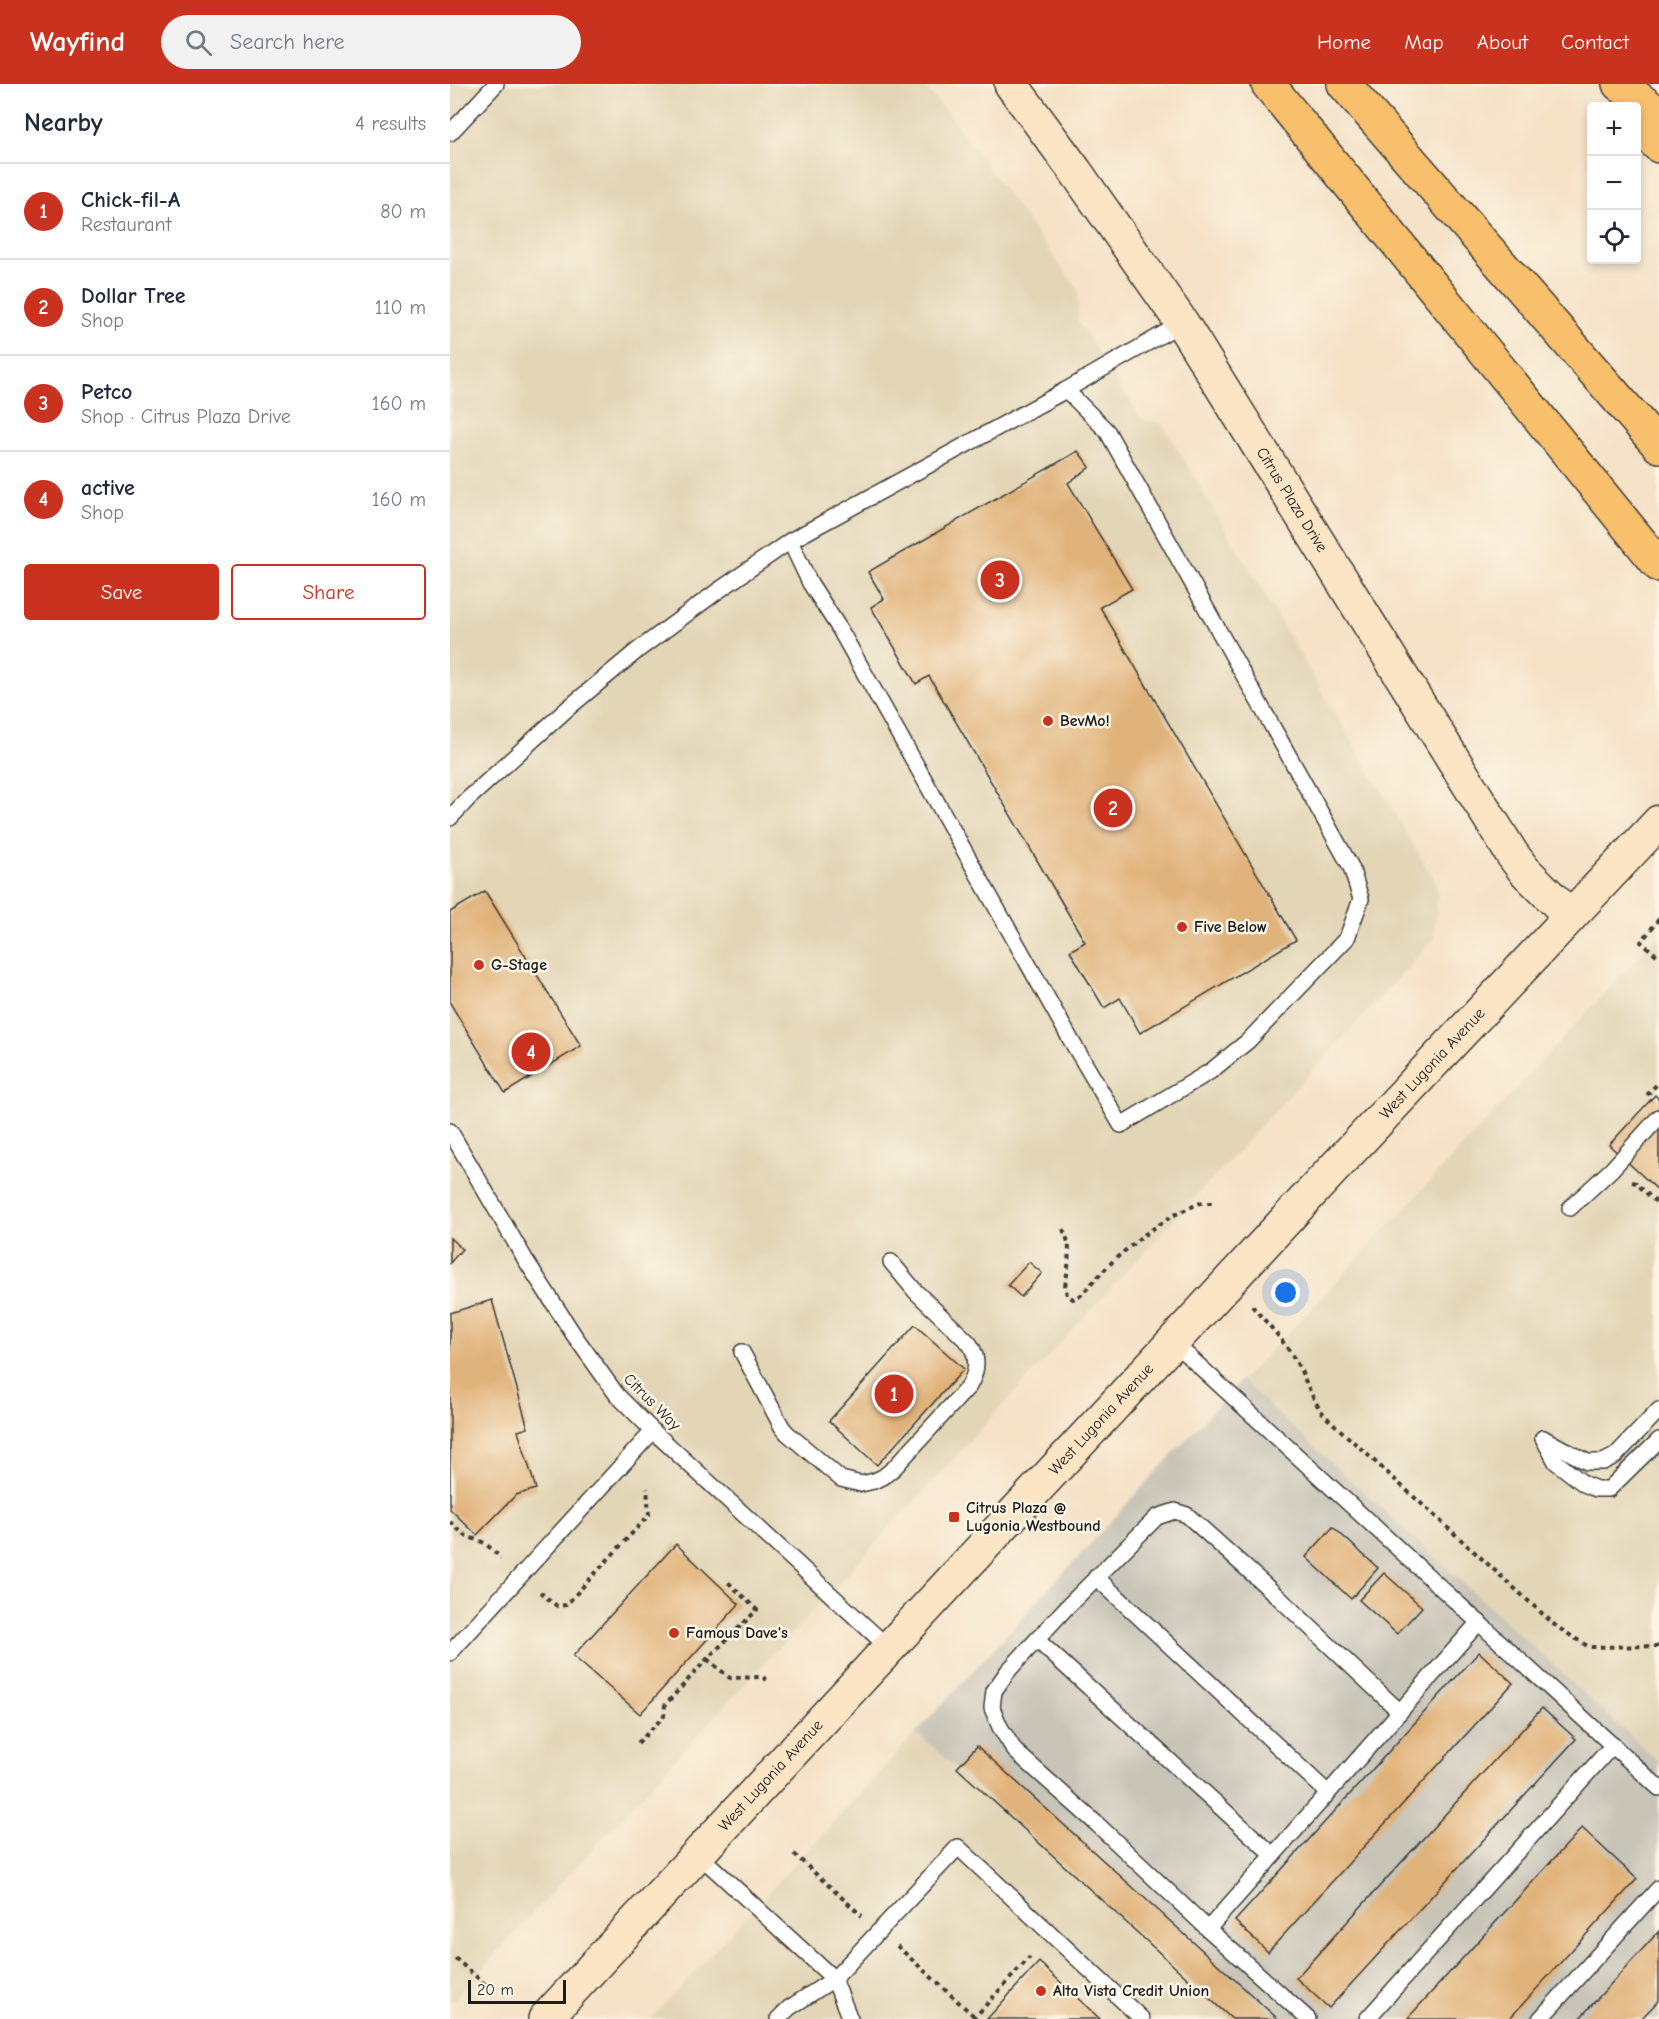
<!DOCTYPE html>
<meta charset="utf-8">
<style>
body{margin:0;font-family:"Comic Neue",sans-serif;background:#f2f2f3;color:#1f2937}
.controls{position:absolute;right:18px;top:18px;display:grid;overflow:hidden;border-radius:6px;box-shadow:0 3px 9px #0003}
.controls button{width:54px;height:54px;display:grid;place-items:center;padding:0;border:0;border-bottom:2px solid #e0e1e3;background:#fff;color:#1f2937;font:30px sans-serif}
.scale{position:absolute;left:18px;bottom:15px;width:98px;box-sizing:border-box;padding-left:6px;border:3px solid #1c1c1c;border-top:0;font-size:16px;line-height:21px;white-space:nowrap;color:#1c1c1c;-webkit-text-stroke:4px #fcf5e5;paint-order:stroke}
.you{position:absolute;left:836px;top:1209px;width:21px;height:21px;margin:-15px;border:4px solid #fff;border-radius:50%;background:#1a73e8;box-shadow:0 0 0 9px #1a73e833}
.badge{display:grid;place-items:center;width:39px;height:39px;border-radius:50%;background:#c8321e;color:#fff;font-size:20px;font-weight:700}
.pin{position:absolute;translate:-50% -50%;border:3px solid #fff;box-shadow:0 2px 6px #0006}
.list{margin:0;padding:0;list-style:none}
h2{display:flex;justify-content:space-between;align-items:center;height:78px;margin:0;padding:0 24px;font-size:26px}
h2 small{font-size:20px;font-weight:400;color:#747a83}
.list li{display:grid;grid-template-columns:39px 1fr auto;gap:18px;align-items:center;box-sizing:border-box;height:96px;padding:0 24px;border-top:2px solid #e0e1e3}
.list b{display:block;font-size:22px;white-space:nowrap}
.list p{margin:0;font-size:20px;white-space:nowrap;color:#747a83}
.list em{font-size:20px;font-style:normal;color:#747a83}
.actions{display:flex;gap:12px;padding:18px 24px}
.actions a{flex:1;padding:14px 0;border:2px solid #c8321e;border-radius:6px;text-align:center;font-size:21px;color:#c8321e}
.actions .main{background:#c8321e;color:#fff}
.icon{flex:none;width:33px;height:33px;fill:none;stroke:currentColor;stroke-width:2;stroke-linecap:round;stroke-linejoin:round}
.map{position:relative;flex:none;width:1209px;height:1935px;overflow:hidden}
header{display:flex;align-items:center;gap:36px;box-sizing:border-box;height:84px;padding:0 30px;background:#c8321e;color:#fff}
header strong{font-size:28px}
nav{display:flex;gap:33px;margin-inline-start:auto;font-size:21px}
.search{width:420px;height:54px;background:#f2f2f3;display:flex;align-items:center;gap:15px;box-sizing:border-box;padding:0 21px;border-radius:33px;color:#747a83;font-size:22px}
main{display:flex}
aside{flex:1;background:#fff}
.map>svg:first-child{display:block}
.built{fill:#e3d6b7}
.industrial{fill:#c8c4b8}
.building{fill:#e1b37b}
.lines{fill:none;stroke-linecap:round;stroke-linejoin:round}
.lane-casing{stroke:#3d3a36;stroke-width:18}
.secondary-casing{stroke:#3d3a36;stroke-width:36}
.highway-casing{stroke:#3d3a36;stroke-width:36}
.path{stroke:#3d3a36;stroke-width:4;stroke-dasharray:4.5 4.5;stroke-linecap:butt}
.lane{stroke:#fff;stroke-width:15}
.secondary{stroke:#fce5c4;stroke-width:33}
.highway{stroke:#f8bf6c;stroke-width:33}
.poi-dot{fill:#c8321e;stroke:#fcf5e5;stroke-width:2}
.labels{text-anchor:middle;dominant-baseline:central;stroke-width:5;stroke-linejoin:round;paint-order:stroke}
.street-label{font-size:16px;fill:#1c1c1c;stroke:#fcf5e5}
.poi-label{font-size:16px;font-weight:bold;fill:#1c1c1c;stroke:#fcf5e5;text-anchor:start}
</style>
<header>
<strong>Wayfind</strong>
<div class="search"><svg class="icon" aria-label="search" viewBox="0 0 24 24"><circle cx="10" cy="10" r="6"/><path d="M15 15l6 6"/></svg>Search here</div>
<nav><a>Home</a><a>Map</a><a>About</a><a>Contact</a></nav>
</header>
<main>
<aside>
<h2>Nearby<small>4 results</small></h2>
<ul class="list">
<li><span class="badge">1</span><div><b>Chick-fil-A</b><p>Restaurant</p></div><em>80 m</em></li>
<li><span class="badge">2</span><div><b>Dollar Tree</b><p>Shop</p></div><em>110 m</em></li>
<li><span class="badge">3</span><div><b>Petco</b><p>Shop · Citrus Plaza Drive</p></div><em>160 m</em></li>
<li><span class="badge">4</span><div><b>active</b><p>Shop</p></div><em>160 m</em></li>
</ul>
<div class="actions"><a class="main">Save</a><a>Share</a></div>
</aside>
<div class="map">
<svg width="1209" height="1935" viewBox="0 0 1209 1935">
<rect width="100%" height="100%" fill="#fcf5e5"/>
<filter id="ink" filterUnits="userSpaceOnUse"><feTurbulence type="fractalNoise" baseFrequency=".0167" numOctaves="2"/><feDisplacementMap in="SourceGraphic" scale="12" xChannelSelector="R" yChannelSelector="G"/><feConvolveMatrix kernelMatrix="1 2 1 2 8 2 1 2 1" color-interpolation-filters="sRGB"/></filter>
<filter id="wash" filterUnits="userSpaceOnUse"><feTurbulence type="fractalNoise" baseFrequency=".008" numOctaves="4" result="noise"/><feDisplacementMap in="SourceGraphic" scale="24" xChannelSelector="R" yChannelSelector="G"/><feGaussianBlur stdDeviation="1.35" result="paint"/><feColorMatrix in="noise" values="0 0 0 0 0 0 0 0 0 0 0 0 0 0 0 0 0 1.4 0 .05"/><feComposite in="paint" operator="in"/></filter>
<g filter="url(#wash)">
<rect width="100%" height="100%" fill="#f5e2c7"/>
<!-- built -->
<g class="built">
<polygon points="0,0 472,0 501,33 628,206 628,238 691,335 712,339 988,802 984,855 0,1919"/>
<polygon points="1209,851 1209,1678 791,1296 849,1238"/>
<polygon points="466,1649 507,1684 782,1935 201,1935"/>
</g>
<!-- industrial -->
<polygon class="industrial" points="791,1296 1209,1678 1209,1935 782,1935 507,1684 466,1649"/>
<g id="blocks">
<!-- building -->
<g class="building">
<polygon points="628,367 640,383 618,399 682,505 650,523 846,856 690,949 670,914 654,924 620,867 635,858 618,829 479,592 466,600 421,523 434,515 418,488"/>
<polygon points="35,807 131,962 55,1009 0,919 0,828"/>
<polygon points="1205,1011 1209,1015 1209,1107 1159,1061"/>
<polygon points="0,1154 12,1165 0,1179"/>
<polygon points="579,1178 592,1189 571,1213 558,1201"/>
<polygon points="42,1216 78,1344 68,1347 86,1405 66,1411 27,1451 0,1425 0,1229"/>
<polygon points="465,1241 514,1285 427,1381 379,1337"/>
<polygon points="883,1443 928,1484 901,1515 856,1473"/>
<polygon points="226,1460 289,1520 190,1630 123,1572"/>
<polygon points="934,1489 972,1523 947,1550 909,1516"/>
<polygon points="1029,1568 1063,1599 818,1868 785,1837"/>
<polygon points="1092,1624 1126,1655 879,1924 846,1894"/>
<polygon points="527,1662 828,1935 782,1935 507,1684"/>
<polygon points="1132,1744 1187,1795 1059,1935 957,1935"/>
<polygon points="1209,1847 1209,1916 1191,1935 1129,1935"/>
<polygon points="589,1878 650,1935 537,1935"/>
</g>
</g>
</g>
<g filter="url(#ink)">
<use href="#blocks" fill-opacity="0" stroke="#3d3a36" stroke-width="1.5"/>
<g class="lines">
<!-- lane casing -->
<g class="lane-casing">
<g id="lane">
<polyline points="0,49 46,0"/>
<polyline points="340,457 360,499 389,544 622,958 671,1041 761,987 798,957 897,854 911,815 901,783 657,347 616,306"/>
<polyline points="0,734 18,715 117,625 188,566 265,509 340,457 616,306 732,239"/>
<polyline points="0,1047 75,1175 124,1251 167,1311 203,1347 439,1564"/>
<polyline points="1120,1124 1162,1085 1209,1033"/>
<polyline points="723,1258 1209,1704"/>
<path d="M292,1268L332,1343L337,1349L391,1395L411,1400L424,1397L433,1393L444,1384L519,1302C527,1288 529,1273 519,1259L466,1208L441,1178"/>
<polyline points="1093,1354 1106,1378 1134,1400 1146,1405 1159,1405 1209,1356"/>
<polyline points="1093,1354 1137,1378 1153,1378 1165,1372 1209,1326"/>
<polyline points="646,1493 878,1709"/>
<polyline points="587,1556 823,1771"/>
<polyline points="0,1569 203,1347"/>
<polyline points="248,1770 384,1895 400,1935"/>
<polyline points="758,1845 648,1741 565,1667 550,1643 542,1624 544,1607 558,1587 615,1525 707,1433 725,1427 737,1431 826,1511 950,1628"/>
<polyline points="328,1935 339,1924 384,1895 508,1763 692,1935"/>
<polyline points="858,1935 758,1845 1029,1538"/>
<polyline points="917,1935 1163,1661"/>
<polyline points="1090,1935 1209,1804"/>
</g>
</g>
<!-- secondary casing -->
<g class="secondary-casing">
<g id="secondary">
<path id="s1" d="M561,0L626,88L732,239L1062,770L1074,786L1120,832"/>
<path id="s2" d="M95,1935L874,1095L1209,738"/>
</g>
</g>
<!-- highway casing -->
<g class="highway-casing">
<g id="highway">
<polyline points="818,0 1209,481"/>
<polyline points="894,0 1209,362"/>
<polyline points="1169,0 1209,30"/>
<polyline points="1186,40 1209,62"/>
</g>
</g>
<!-- path -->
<g class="path">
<polyline points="1209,835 1191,858 1209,873"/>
<polyline points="1197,1011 1209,998"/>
<polyline points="1182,1098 1186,1099 1209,1121"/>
<polyline points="613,1145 619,1160 618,1184 615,1202 617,1211 623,1215 630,1212 664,1176 691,1153 722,1132 750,1119 764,1119"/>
<path d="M802,1222C819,1241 837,1260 849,1283C858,1301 863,1318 876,1333L1107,1543L1139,1563L1209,1562"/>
<polyline points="0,1438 16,1452 35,1459 51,1474"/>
<polyline points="90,1508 107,1522 116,1521 199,1431 197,1404"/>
<polyline points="257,1575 280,1594 312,1593 319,1597"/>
<polyline points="188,1659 214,1632 215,1621 257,1575 307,1526 278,1498"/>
<polyline points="344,1770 412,1832"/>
<polyline points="447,1862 525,1933"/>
<polyline points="5,1874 38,1903"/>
<polyline points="523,1935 580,1873"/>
</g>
<!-- lane -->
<use href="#lane" class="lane"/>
<!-- secondary -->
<use href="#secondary" class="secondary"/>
<!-- highway -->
<use href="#highway" class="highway"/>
</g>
</g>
<!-- markers -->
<g class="poi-dot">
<circle cx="598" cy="637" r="6"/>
<circle cx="732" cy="843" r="6"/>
<circle cx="29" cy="881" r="6"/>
<rect x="498" y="1427" width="12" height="12" rx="3"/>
<circle cx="224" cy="1549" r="6"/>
<circle cx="591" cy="1907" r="6"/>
</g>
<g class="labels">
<!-- street labels -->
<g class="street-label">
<text stroke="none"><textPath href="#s1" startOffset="502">Citrus Plaza Drive</textPath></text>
<text stroke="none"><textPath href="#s2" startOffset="1304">West Lugonia Avenue</textPath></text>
<text transform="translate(202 1318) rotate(45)">Citrus Way</text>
<text stroke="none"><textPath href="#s2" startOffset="818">West Lugonia Avenue</textPath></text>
<text stroke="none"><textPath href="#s2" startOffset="332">West Lugonia Avenue</textPath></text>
</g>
<!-- poi labels -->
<g class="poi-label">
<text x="610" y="637">BevMo!</text>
<text x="744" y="843">Five Below</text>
<text x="41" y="881">G-Stage</text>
<text x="516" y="1424">Citrus Plaza @<tspan x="516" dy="18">Lugonia Westbound</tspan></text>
<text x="236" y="1549">Famous Dave's</text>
<text x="603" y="1907">Alta Vista Credit Union</text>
</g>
</g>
</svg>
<div class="controls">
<button>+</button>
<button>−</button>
<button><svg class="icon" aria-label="locate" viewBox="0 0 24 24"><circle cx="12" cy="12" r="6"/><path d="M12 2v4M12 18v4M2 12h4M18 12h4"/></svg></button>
</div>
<div class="scale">20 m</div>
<div class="you"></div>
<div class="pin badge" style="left:444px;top:1310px">1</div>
<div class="pin badge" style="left:663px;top:724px">2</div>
<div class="pin badge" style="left:550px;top:496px">3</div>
<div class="pin badge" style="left:81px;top:968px">4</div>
</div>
</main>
